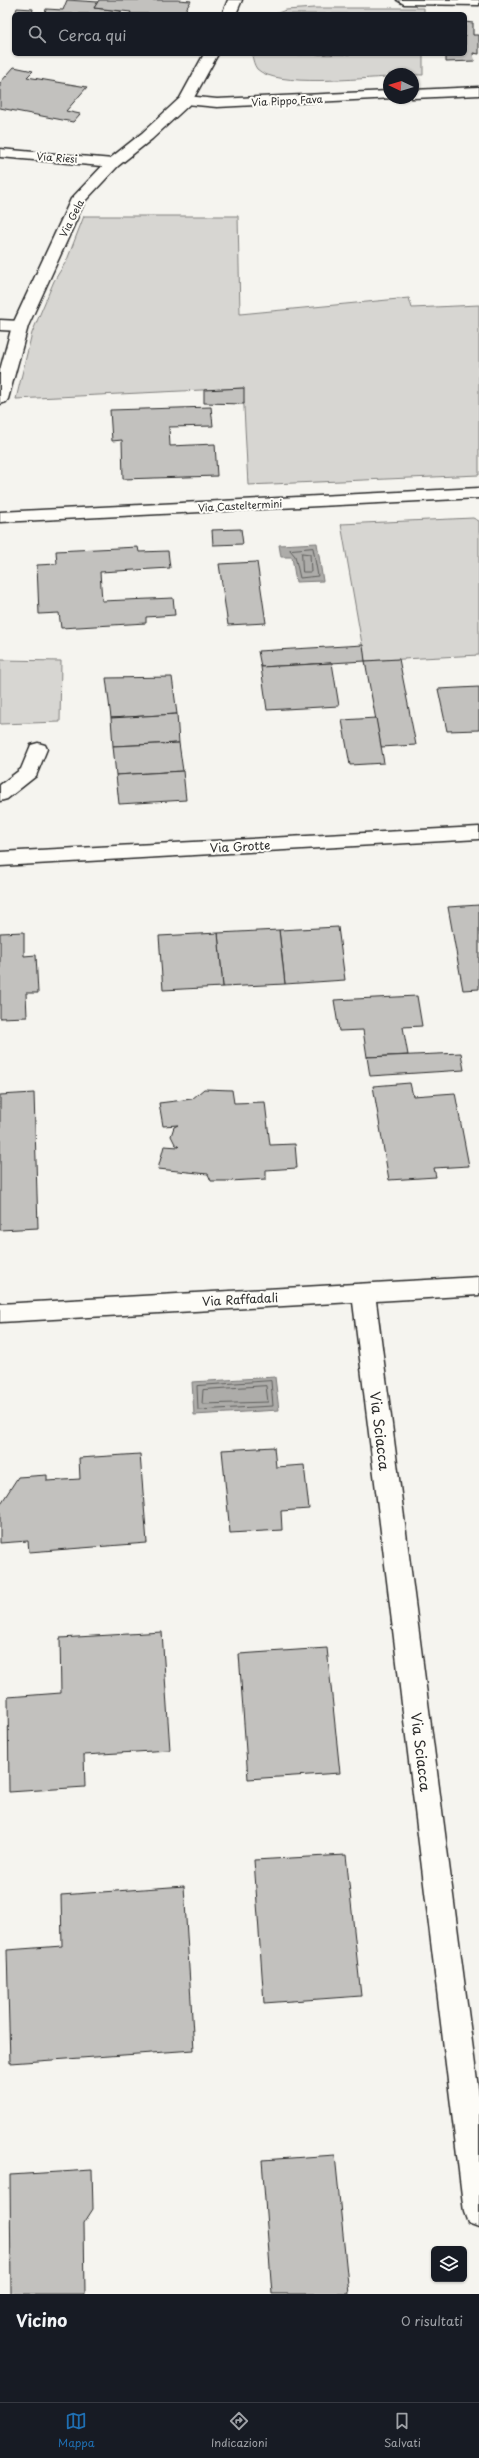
<!DOCTYPE html>
<html lang="it">
<style>
body{margin:0;font-family:"Playpen Sans",sans-serif;background:#20242c;color:#f1f3f6}
.controls{position:absolute;right:12px;bottom:12px;display:grid;overflow:hidden;border-radius:6px;box-shadow:0 1px 3px #0004}
.controls button{width:36px;height:36px;display:grid;place-items:center;padding:0;border:0;border-bottom:1px solid #363941;background:#171b24;color:#f1f3f6;font:20px sans-serif}
.compass{position:absolute;left:383px;top:68px;width:36px;height:36px;border-radius:50%;background:#171b24;box-shadow:0 1px 3px #0004;rotate:274deg}
.list{margin:0;padding:0;list-style:none}
h2{display:flex;justify-content:space-between;align-items:center;height:52px;margin:0;padding:0 16px;font-size:17px}
h2 small{font-size:13px;font-weight:400;color:#9ea1a6}
.icon{flex:none;width:22px;height:22px;fill:none;stroke:currentColor;stroke-width:2;stroke-linecap:round;stroke-linejoin:round}
.map{position:relative;flex:none;width:479px;height:2294px;overflow:hidden}
.search{position:absolute;background:#171b24;box-shadow:0 1px 3px #0004;left:12px;right:12px;top:12px;height:44px;display:flex;align-items:center;gap:10px;box-sizing:border-box;padding:0 14px;border-radius:6px;color:#9ea1a6;font-size:15px}
.sheet{height:108px;background:#171b24}
nav{display:flex;justify-content:space-around;align-items:center;box-sizing:border-box;height:56px;border-top:1px solid #363941;background:#171b24;font-size:11px;color:#9ea1a6}
nav a{display:grid;justify-items:center;gap:2px}
nav .on{color:#1f6fb2}
.map>svg:first-child{display:block}
.green{fill:#d7d6d2;stroke:#81807e}
.water{fill:#adaca9;stroke:#797877}
.lines{fill:none;stroke-linecap:round;stroke-linejoin:round}
.shore{stroke:#5f5f5d;stroke-width:1}
.building{fill:#c2c1be;stroke:#2b2b2b}
.lane-casing{stroke:#2b2b2b;stroke-width:3}
.street-casing{stroke:#2b2b2b;stroke-width:3}
.secondary-casing{stroke:#2b2b2b;stroke-width:3}
.lane{fill:#fdfcf7;fill-rule:evenodd}
.street{fill:#fdfcf7;fill-rule:evenodd}
.secondary{fill:#fdfcf7;fill-rule:evenodd}
.labels{text-anchor:middle;dominant-baseline:central;stroke-width:4;stroke-linejoin:round;paint-order:stroke}
.far-street-label{font-size:10px;fill:#2b2b2b;stroke:#fdfcf7}
.street-label{font-size:12px;fill:#2b2b2b;stroke:#fdfcf7}
.near-street-label{font-size:14px;fill:#2b2b2b;stroke:#fdfcf7}
</style>
<div class="map">
<svg width="479" height="2294" viewBox="0 0 479 2294">
<rect width="100%" height="100%" fill="#f5f4ef"/>
<filter id="ink" filterUnits="userSpaceOnUse"><feTurbulence type="fractalNoise" baseFrequency=".025" numOctaves="2"/><feDisplacementMap in="SourceGraphic" scale="8" xChannelSelector="R" yChannelSelector="G"/><feConvolveMatrix kernelMatrix="1 2 1 2 8 2 1 2 1" color-interpolation-filters="sRGB"/></filter>
<g filter="url(#ink)">
<!-- green -->
<g class="green">
<polygon points="314,8 424,8 424,14 275,14 286,10"/>
<path d="M423,54V75L389,74V77C362,78 276,88 257,69C254,65 253,60 252,55Z"/>
<polygon points="84,216 238,216 240,314 409,298 412,308 479,305 479,475 248,485 243,388 16,399 32,333 54,281 67,260"/>
<polygon points="473,518 479,521 479,655 365,661 341,524"/>
<polygon points="0,660 61,661 60,722 0,724"/>
</g>
<!-- water -->
<g class="water">
<polygon points="317,543 323,581 296,582 292,557 281,557 279,545"/>
<polygon points="275,1377 279,1410 194,1415 192,1382"/>
</g>
<g class="lines">
<!-- shore -->
<g class="shore">
<polygon points="313,548 318,576 300,578 295,556 290,550"/>
<polygon points="302,553 310,554 311,572 303,572"/>
<polygon points="271,1381 273,1406 198,1410 197,1386"/>
<polygon points="266,1386 268,1402 202,1404 203,1390"/>
</g>
</g>
<!-- building -->
<g class="building">
<polygon points="67,0 98,2 94,8 121,11 121,14 45,14 46,9 63,10"/>
<polygon points="99,0 178,0 191,1 183,14 130,14 131,12 94,8"/>
<polygon points="17,8 33,9 32,14 15,14"/>
<polygon points="465,22 473,23 473,35 479,35 479,54 473,53 474,61 446,62 446,54 465,54"/>
<polygon points="14,67 33,71 27,77 87,87 66,111 80,114 73,122 0,108 0,83"/>
<polygon points="244,388 244,404 204,403 204,390"/>
<polygon points="211,407 213,426 169,427 170,446 215,444 217,476 123,479 122,440 112,441 110,410"/>
<polygon points="241,529 243,544 213,545 212,530"/>
<polygon points="138,547 139,552 168,551 170,568 100,572 102,601 173,598 175,615 146,617 146,623 61,628 59,613 39,614 37,565 57,564 56,551"/>
<polygon points="257,562 266,623 228,625 219,564"/>
<polygon points="363,645 365,661 261,667 258,651"/>
<polygon points="399,659 416,745 381,747 365,661"/>
<polygon points="332,663 339,706 267,710 261,667"/>
<polygon points="172,677 177,714 111,718 106,678"/>
<polygon points="479,687 479,730 447,731 438,689"/>
<polygon points="177,714 179,743 113,746 111,718"/>
<polygon points="376,718 384,763 350,765 342,720"/>
<polygon points="179,743 183,771 116,775 113,746"/>
<polygon points="183,771 186,800 119,804 116,775"/>
<polygon points="479,905 479,989 463,990 448,907"/>
<polygon points="338,927 345,980 285,984 279,930"/>
<polygon points="279,930 285,984 223,987 218,933"/>
<polygon points="24,932 24,956 36,955 38,993 26,993 27,1017 0,1018 0,933"/>
<polygon points="218,933 223,987 163,990 159,936"/>
<polygon points="417,996 422,1026 403,1027 408,1055 367,1057 363,1030 339,1031 334,1000"/>
<polygon points="461,1053 464,1070 370,1076 367,1057"/>
<polygon points="410,1083 413,1096 455,1093 469,1166 434,1168 436,1177 389,1180 373,1086"/>
<polygon points="204,1089 232,1090 234,1103 265,1102 270,1145 295,1144 297,1168 266,1170 266,1179 230,1181 211,1181 208,1174 158,1169 164,1146 179,1147 175,1144 171,1136 174,1127 178,1125 163,1126 159,1103 192,1099"/>
<polygon points="34,1093 38,1228 0,1230 0,1095"/>
<polygon points="274,1447 276,1467 304,1465 309,1509 281,1511 282,1530 230,1533 222,1450"/>
<polygon points="140,1454 147,1543 29,1552 28,1541 0,1543 0,1505 18,1477 47,1475 47,1481 80,1479 79,1458"/>
<polygon points="162,1632 170,1750 84,1755 85,1787 9,1792 8,1697 61,1693 60,1638"/>
<polygon points="327,1648 340,1773 248,1779 239,1654"/>
<polygon points="346,1855 361,1996 264,2003 254,1860"/>
<polygon points="184,1886 194,2050 10,2063 7,1950 62,1946 61,1895"/>
<polygon points="335,2155 349,2294 272,2294 262,2160"/>
<polygon points="92,2170 93,2209 84,2223 85,2294 11,2294 10,2175"/>
</g>
<g class="lines">
<!-- lane casing -->
<g class="lane-casing">
<polygon id="lane" points="38,743 45,745 47,749 36,776 7,799 0,801 0,785 21,769 31,745"/>
</g>
<!-- street casing -->
<g class="street-casing">
<g id="street">
<polygon points="397,0 479,0 479,5 404,4"/>
<polygon points="479,87 479,95 413,98 412,98 413,90"/>
<polygon points="389,91 389,98 394,98 217,107 186,104 179,100 186,96 217,99"/>
<polygon points="0,149 113,159 120,163 113,167 0,157"/>
<polygon points="0,320 20,321 28,326 20,331 0,330"/>
<polygon points="479,488 479,498 0,522 0,512"/>
<polygon points="479,827 479,839 0,866 0,852"/>
<polygon points="479,1277 479,1295 376,1301 479,2096 479,2227 468,2223 464,2212 353,1302 0,1322 0,1304"/>
</g>
</g>
<!-- secondary casing -->
<g class="secondary-casing">
<g id="secondary">
<polygon points="228,0 242,0 236,14 222,14"/>
<polygon points="204,54 218,54 191,103 152,139 118,166 85,201 28,326 8,399 6,402 0,404 0,370 12,326 71,199 108,160 142,133 180,98"/>
</g>
</g>
<!-- lane -->
<use href="#lane" class="lane"/>
<!-- street -->
<use href="#street" class="street"/>
<!-- secondary -->
<use href="#secondary" class="secondary"/>
</g>
</g>
<g class="labels">
<!-- far-street labels -->
<g class="far-street-label">
<text transform="translate(287 100) rotate(-3)">Via Pippo Fava</text>
<text transform="translate(57 157) rotate(4)">Via Riesi</text>
<text transform="translate(71 218) rotate(-63)">Via Gela</text>
<text transform="translate(240 505) rotate(-3)">Via Casteltermini</text>
</g>
<!-- street labels -->
<g class="street-label">
<text transform="translate(240 846) rotate(-3)">Via Grotte</text>
<text transform="translate(240 1299) rotate(-3)">Via Raffadali</text>
</g>
<!-- near-street labels -->
<g class="near-street-label">
<text transform="translate(380 1431) rotate(83)">Via Sciacca</text>
<text transform="translate(421 1752) rotate(83)">Via Sciacca</text>
</g>
</g>
</svg>
<div class="controls">
<button><svg class="icon" aria-label="layers" viewBox="0 0 24 24"><path d="M12 4l9 5-9 5-9-5zM3 14l9 5 9-5"/></svg></button>
</div>
<svg class="compass" viewBox="-18 -18 36 36"><path d="M0-13l5 13h-10z" fill="#e53935"/><path d="M0 13l5-13h-10z" fill="#9ea1a6"/></svg>
<div class="search"><svg class="icon" aria-label="search" viewBox="0 0 24 24"><circle cx="10" cy="10" r="6"/><path d="M15 15l6 6"/></svg>Cerca qui</div>
</div>
<section class="sheet">
<h2>Vicino<small>0 risultati</small></h2>
<ul class="list">
</ul>
</section>
<nav>
<a class="on"><svg class="icon" aria-label="map" viewBox="0 0 24 24"><path d="M3 6l6-2 6 2 6-2v14l-6 2-6-2-6 2zM9 4v14M15 6v14"/></svg>Mappa</a>
<a><svg class="icon" aria-label="directions" viewBox="0 0 24 24"><path d="M12 3l9 9-9 9-9-9zM9 14v-3h6M13 9l2 2-2 2"/></svg>Indicazioni</a>
<a><svg class="icon" aria-label="saved" viewBox="0 0 24 24"><path d="M7 4h10v16l-5-4-5 4z"/></svg>Salvati</a>
</nav>
